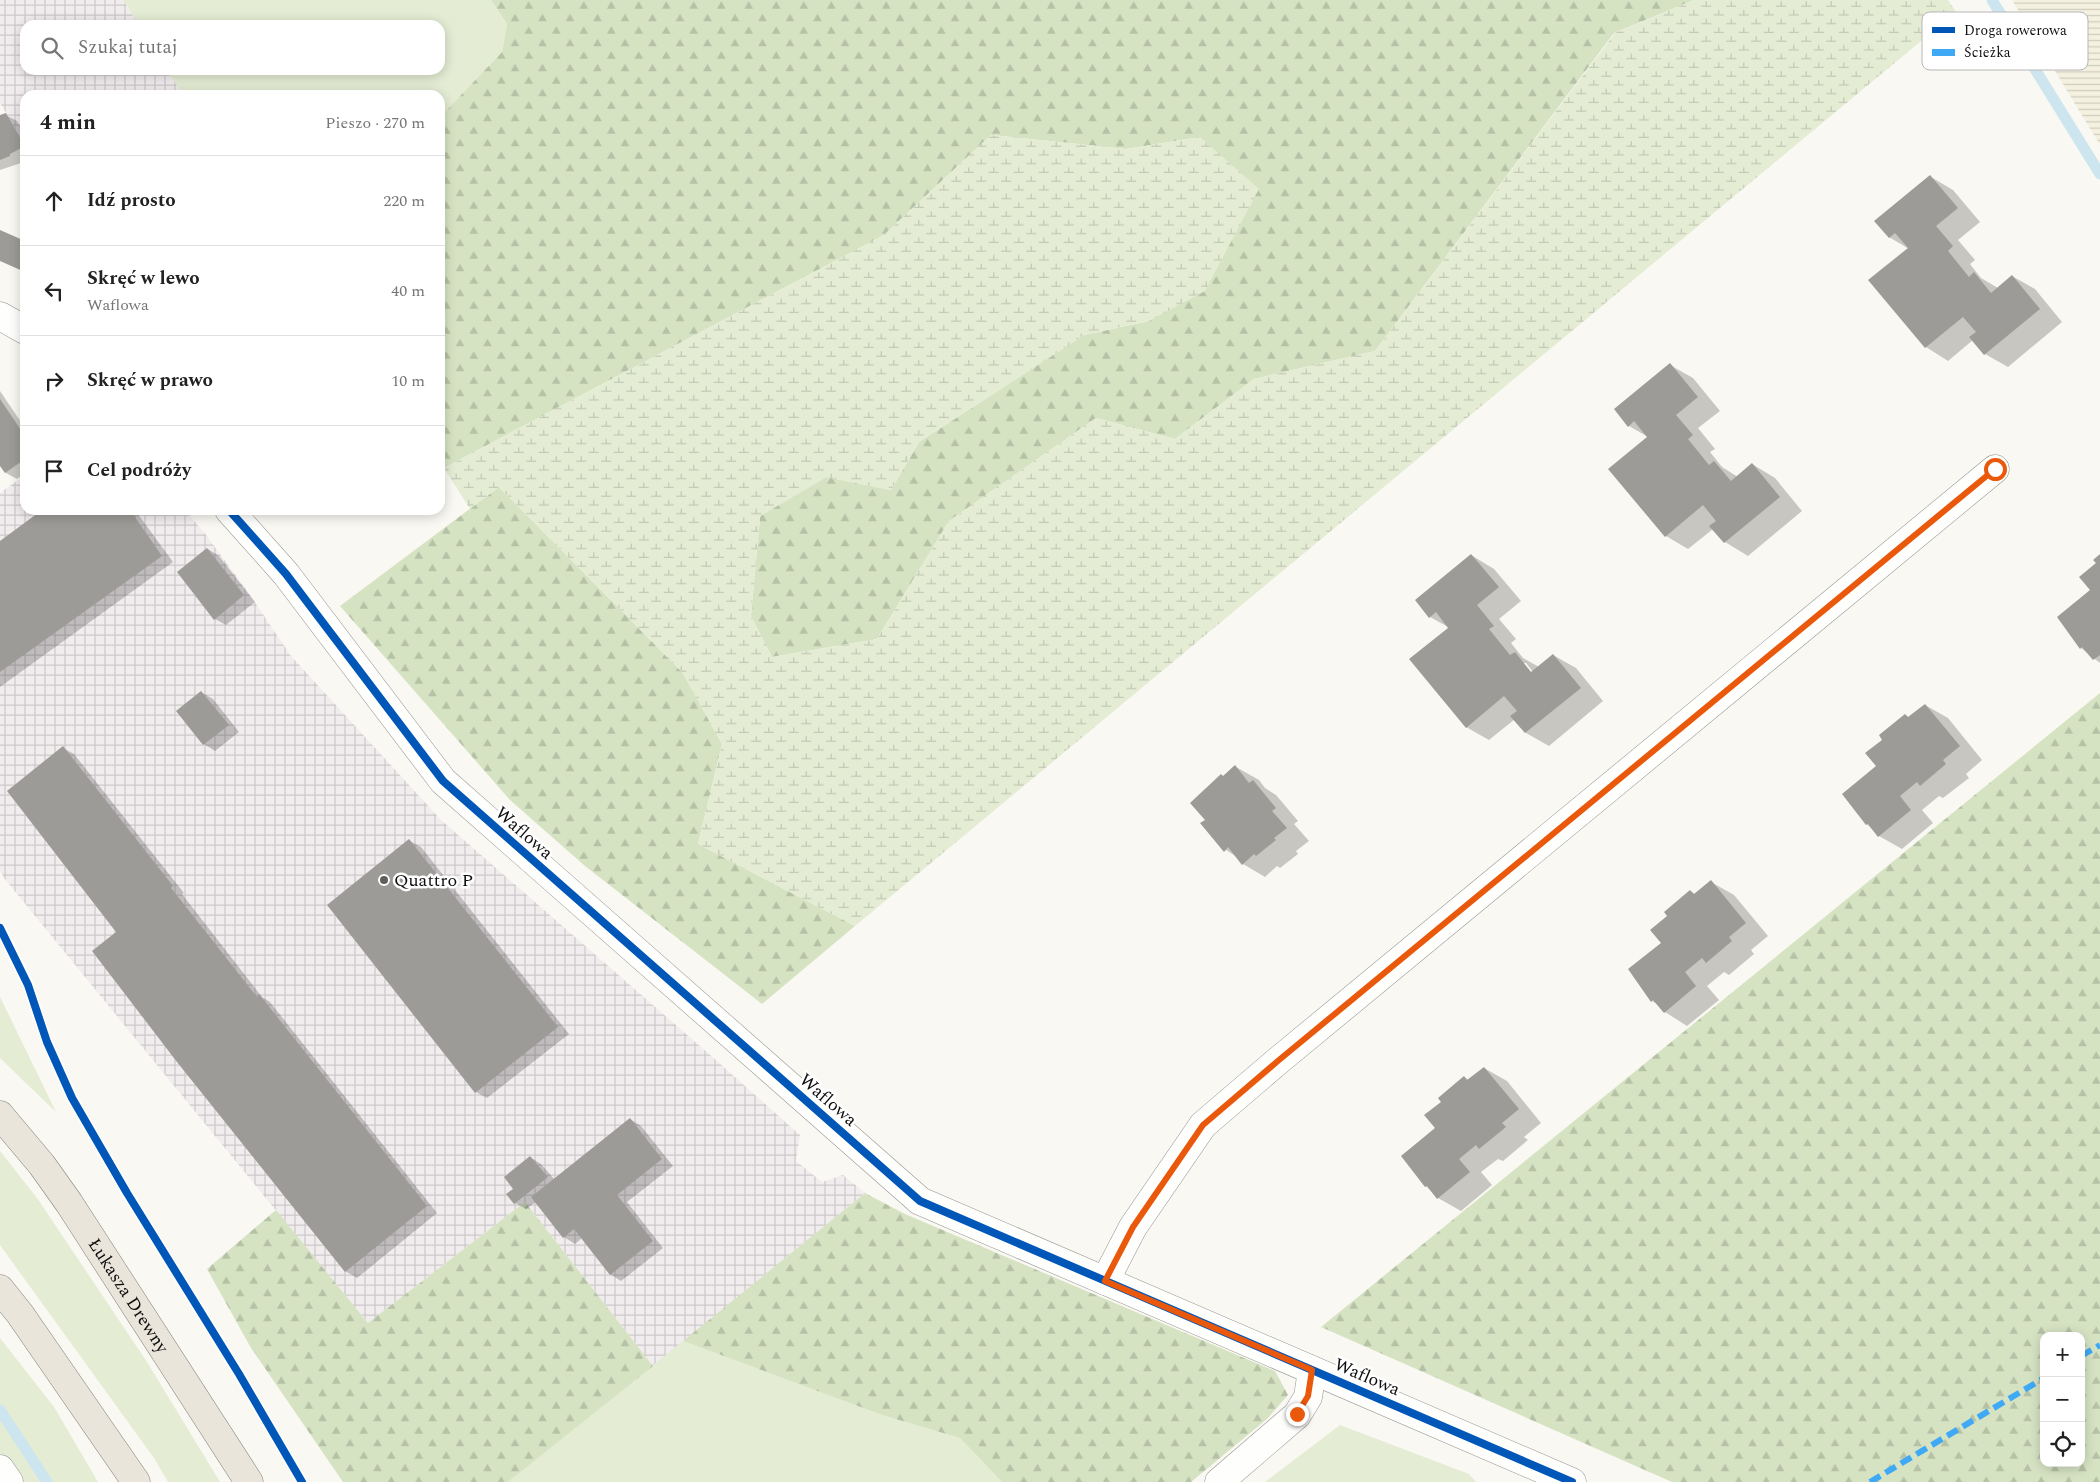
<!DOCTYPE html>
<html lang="pl">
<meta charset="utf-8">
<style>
body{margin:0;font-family:Spectral,serif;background:#f6f6f6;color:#222}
.controls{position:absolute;right:15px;bottom:15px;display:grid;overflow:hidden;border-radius:10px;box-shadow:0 2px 12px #0003}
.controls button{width:45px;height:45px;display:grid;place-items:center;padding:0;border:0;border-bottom:1px solid #e0e0e0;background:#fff;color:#222;font:25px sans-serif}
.stop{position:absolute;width:15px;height:15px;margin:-11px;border:4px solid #ea580c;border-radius:50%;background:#fff}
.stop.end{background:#ea580c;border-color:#fff;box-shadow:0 1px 5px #0008}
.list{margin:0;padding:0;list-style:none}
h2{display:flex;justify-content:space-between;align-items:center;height:65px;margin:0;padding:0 20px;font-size:21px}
h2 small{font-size:16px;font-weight:400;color:#767676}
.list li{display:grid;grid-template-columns:32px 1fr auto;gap:15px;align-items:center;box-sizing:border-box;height:90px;padding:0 20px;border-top:1px solid #e0e0e0}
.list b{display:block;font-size:19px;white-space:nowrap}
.list p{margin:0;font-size:16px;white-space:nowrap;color:#767676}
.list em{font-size:16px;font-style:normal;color:#767676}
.icon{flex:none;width:28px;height:28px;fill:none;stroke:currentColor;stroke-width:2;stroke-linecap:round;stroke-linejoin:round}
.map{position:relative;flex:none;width:2100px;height:1482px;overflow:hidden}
.search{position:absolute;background:#fff;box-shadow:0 2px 12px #0003;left:20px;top:20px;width:425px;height:55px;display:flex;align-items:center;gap:12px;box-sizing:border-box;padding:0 18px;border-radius:15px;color:#767676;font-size:19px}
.panel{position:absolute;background:#fff;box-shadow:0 2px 12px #0003;left:20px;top:90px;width:425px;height:425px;border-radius:15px}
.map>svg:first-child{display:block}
.industrial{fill:url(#industrial-grid)}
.farmland{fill:url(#farmland-rules)}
.grass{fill:#e4ecd4}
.forest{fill:url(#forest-firs);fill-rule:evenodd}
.wetland{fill:url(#wetland-marsh)}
.shadow{fill:#0003;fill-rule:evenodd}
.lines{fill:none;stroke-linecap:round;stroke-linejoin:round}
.stream{stroke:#cce5ef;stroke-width:11}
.building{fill:#9d9b97}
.minor-casing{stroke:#949390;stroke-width:29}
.major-casing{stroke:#81807d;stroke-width:29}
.minor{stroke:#fefefd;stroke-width:28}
.major{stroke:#e9e5da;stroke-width:28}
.quiet{stroke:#3fa9f5;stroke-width:6;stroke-dasharray:12 6;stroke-linecap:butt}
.cycleway-casing{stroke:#fff;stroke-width:11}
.cycleway{stroke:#0057b8;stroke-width:8}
.route{stroke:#ea580c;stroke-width:6}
.poi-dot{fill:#605f5d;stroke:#fff;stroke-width:2}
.labels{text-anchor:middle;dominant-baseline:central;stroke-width:5;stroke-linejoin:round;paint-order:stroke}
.street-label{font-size:18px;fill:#0d0d0d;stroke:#fff}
.poi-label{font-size:18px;fill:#0d0d0d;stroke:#fff;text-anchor:start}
.key{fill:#fff;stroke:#b6b6b6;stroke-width:1}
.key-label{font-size:14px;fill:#0d0d0d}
</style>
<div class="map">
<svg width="2100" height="1482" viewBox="0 0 2100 1482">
<defs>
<pattern id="industrial-grid" width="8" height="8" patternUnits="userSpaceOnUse" patternTransform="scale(1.25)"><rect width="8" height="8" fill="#f1ecee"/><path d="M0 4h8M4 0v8" fill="none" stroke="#cdc9cb"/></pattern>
<pattern id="farmland-rules" width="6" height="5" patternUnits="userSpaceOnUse" patternTransform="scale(1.25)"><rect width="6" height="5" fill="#f4f1e0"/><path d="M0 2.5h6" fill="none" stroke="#d0cdbf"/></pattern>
<pattern id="forest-firs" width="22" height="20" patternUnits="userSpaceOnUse" patternTransform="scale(1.25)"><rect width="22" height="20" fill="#d6e3c3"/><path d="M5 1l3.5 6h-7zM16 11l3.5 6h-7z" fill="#b6c2a6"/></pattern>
<pattern id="wetland-marsh" width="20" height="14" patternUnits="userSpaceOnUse" patternTransform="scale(1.25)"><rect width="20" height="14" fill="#e4ecd4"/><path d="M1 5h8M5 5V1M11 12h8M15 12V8" fill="none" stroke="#c2c9b5"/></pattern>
</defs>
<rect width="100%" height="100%" fill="#faf8f2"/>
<!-- industrial -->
<g class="industrial">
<polygon points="0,0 123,0 139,25 25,25 25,70 167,70 183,95 25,95 25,145 0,103"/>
<polygon points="25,475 25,510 185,510 206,535 248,592 291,656 441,820 709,1054 800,1135 796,1161 822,1182 843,1175 865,1193 653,1366 525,1202 368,1323 4,878 0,871 0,493"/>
</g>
<!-- farmland -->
<polygon class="farmland" points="2012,0 2100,0 2100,145"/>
<!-- grass -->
<g class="grass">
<polygon points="123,0 491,0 507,24 502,52 440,117 440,95 183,95 167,70 440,70 440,25 139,25"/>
<polygon points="0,997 56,1112 0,1058"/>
<polygon points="0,1151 37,1198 147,1362 220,1482 168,1482 154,1458 0,1245"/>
<polygon points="0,1338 54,1407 98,1482 19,1482 0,1453"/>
<polygon points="683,1341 882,1415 960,1438 1002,1482 508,1482"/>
<polygon points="1340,1425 1469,1474 1476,1482 1265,1482"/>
</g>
<!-- forest -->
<g class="forest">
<polygon points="491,0 1694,0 1614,33 1375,351 1254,379 1175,439 1096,418 949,521 877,639 772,657 751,616 760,516 826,477 891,490 919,442 1084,335 1149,321 1200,137 1126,149 991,135 884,235 444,468 440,461 440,117 502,52 507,24"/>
<polygon points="499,487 683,673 722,744 698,844 855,926 762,1004 585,866 510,800 340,606"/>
<path d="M2100,693V1482H1672L1321,1327ZM2044,1336H2081V1463H2044Z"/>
<polygon points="865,1193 905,1214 1275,1371 1288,1395 1267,1419 1191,1482 1002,1482 960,1438 882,1415 683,1341"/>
<polygon points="525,1202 653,1366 508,1482 343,1482 251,1348 207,1269 276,1210 368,1323"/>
</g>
<!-- wetland -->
<polygon class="wetland" points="1694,0 1948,0 1956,12 855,926 698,844 722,744 683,673 499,487 470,509 444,468 884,235 991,135 1126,149 1200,137 1259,189 1205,291 1149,321 1084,335 919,442 891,490 826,477 760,516 751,616 772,657 877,639 949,521 1096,418 1175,439 1254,379 1375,351 1615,33"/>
<!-- shadow -->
<g class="shadow">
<polygon points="6,115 17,121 25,134 25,158 20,160 21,163 0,170 0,117"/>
<polygon points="1931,177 1953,190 1980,222 1958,240 1975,260 1970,264 1981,278 1998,288 2012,276 2035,289 2062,322 2008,367 1985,354 1973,340 1948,361 1926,347 1909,249 1889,237"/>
<polygon points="1670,365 1693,378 1720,411 1698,428 1715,449 1710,452 1722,467 1738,477 1752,464 1775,478 1802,511 1748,556 1725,542 1713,529 1688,549 1666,536 1648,437 1629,426"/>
<polygon points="0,391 25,428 25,473 17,479 6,473 0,464"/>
<polygon points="45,510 135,510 173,562 0,687 0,542"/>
<polygon points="208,549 219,556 255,602 226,625 215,619"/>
<path d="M1471,555L1494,569L1521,601L1499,619L1516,639L1511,643L1523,658L1539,667L1553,655L1576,668L1603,701L1549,746L1526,733L1515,719L1489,740L1466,727L1450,628L1430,617ZM1523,663H1526L1536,676L1534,677Z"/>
<polygon points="2100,555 2100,663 2081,648"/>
<polygon points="201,692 213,699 239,732 215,751 204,744 178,711"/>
<polygon points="1925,705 1948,718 1982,760 1966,774 1969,778 1943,798 1939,796 1922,810 1933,823 1902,849 1879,836 1867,824 1883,740 1905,715 1910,718"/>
<polygon points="63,748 74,754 184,893 182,894 262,997 270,1002 437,1213 357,1278 345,1271 118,932"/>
<polygon points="1236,767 1259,780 1265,788 1276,795 1298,821 1294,824 1309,841 1296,851 1298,854 1280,868 1277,866 1265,877 1243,864 1237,857 1226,850 1202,823 1207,820 1224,777"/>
<polygon points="410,841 421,847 569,1034 487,1098 476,1092"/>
<polygon points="1711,882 1734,895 1768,936 1751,950 1754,954 1729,975 1724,972 1707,986 1719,1000 1687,1026 1665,1012 1657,1004 1652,1001 1669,916 1690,892 1695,894"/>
<polygon points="1484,1068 1507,1081 1541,1123 1524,1137 1528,1140 1503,1161 1498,1159 1481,1172 1492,1185 1461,1211 1438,1198 1426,1186 1442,1102 1464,1077 1469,1080"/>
<polygon points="630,1119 641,1126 673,1166 627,1202 663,1248 621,1281 610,1274 582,1238 575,1244 564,1237 536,1202 526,1209 515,1203 514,1189 530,1157 541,1164 555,1180"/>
</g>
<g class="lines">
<!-- stream -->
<g class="stream">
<polyline points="1992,0 2100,174"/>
<polyline points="0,1410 47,1482"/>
</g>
</g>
<!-- building -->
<g class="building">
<polygon points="6,113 25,146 10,154 10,156 0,160 0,115"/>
<polygon points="1930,175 1958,208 1936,226 1953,246 1948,251 1969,277 1974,272 1991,293 2012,275 2040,309 1984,355 1969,337 1976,332 1963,317 1925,348 1868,280 1908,248 1895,233 1889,238 1874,221"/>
<polygon points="0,230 25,241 25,272 0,261"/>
<polygon points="1670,363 1698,397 1676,415 1693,435 1688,439 1709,465 1714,461 1731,481 1752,463 1780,497 1724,543 1709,526 1716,521 1703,505 1665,537 1608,469 1647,437 1634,421 1628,427 1614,409"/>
<polygon points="0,399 25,436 25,459 5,473 0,466"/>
<polygon points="42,510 130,510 162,556 0,672 0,541"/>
<polygon points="207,548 244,595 214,620 177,572"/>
<polygon points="1471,554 1499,587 1477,605 1494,626 1489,629 1510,655 1515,652 1531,672 1553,654 1581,688 1525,733 1510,716 1517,711 1504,696 1466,728 1409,659 1448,628 1436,612 1429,618 1415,600"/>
<polygon points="2100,554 2100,655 2093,660 2082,647 2080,649 2057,617 2090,590 2079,577 2096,563 2093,560"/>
<polygon points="201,691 229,725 203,745 176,711"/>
<polygon points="1925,704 1960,746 1943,760 1946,764 1920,786 1917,782 1900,796 1911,810 1878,837 1868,824 1866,825 1842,794 1876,766 1865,753 1882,740 1879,735 1905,714 1908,717"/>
<polygon points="63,746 173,886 171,888 257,997 259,994 427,1206 345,1272 177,1062 92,951 116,932 7,791"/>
<polygon points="1235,765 1249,783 1253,780 1276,808 1272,811 1287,828 1274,838 1276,840 1256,856 1254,854 1242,865 1228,847 1224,852 1200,823 1205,820 1190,803 1221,774 1223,776"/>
<polygon points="409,839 558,1027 475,1093 327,905"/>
<polygon points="1711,880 1746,923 1729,937 1732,941 1706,963 1702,958 1685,972 1696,986 1664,1013 1653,1000 1651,1002 1628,969 1661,943 1650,930 1667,916 1664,912 1690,890 1694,894"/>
<polygon points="1484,1067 1519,1109 1502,1123 1506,1127 1479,1149 1476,1145 1459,1159 1470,1172 1437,1199 1427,1186 1425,1187 1401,1156 1435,1128 1424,1115 1441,1102 1438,1098 1464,1076 1467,1080"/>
<polygon points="630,1118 662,1159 617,1195 653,1241 610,1275 574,1229 563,1238 531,1197"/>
<polygon points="530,1156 548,1177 514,1204 506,1194 513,1189 504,1177"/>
</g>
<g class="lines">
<!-- minor casing -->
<g class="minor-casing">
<g id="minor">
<polyline points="0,316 25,330"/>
<polyline points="229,510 286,574 443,781 920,1201 1572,1482"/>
<polyline points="1105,1281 1133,1227 1203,1125 1279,1060 1995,469"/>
<polyline points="0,1469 9,1482"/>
<polyline points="1219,1482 1297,1415 1308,1397 1312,1370"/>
</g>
</g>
<!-- major casing -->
<g class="major-casing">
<g id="major">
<path id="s1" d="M0,1115L42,1165L69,1203L249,1482"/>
<polyline points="0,1289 20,1314 136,1482"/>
</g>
</g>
<!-- minor -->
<use href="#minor" class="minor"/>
<!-- major -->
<use href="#major" class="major"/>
<!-- quiet -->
<g class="quiet">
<polyline points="2081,1356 2100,1345"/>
<polyline points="1870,1482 2044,1378"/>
</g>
<!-- cycleway casing -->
<g class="cycleway-casing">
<g id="cycleway">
<polyline points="229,510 286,574 443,781 920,1201 1572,1482"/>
<polyline points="0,928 28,985 47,1042 72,1098 127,1193 239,1374 302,1482"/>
</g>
</g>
<!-- cycleway -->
<use href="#cycleway" class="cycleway"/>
</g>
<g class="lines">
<!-- route -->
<polyline class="route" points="1297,1414 1308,1396 1312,1370 1105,1281 1133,1227 1203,1125 1279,1060 1995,469"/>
</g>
<!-- markers -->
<circle class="poi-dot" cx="384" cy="880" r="5"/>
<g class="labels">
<!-- street labels -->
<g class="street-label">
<text transform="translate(524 833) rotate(41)">Waflowa</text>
<text transform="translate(828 1100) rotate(41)">Waflowa</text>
<text stroke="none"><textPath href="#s1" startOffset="222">Łukasza Drewny</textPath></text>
<text transform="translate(1367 1377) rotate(23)">Waflowa</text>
</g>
<!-- poi labels -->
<g class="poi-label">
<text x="394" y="880">Quattro P</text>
</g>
</g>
<!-- legend -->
<rect x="1922" y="12" width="166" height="58" rx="8" class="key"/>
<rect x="1932" y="27" width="23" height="6" fill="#0057b8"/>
<rect x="1932" y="49" width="23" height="7" fill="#3fa9f5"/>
<g class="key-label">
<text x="1964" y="35">Droga rowerowa</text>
<text x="1964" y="57">Ścieżka</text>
</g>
</svg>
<div class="controls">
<button>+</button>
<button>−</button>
<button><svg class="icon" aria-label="locate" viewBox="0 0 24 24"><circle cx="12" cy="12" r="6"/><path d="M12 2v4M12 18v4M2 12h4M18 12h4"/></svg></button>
</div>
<div class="stop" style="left:1995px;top:469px"></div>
<div class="stop end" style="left:1297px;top:1414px"></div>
<div class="search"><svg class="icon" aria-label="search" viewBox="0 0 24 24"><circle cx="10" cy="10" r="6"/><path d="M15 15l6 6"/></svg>Szukaj tutaj</div>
<section class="panel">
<h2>4 min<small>Pieszo · 270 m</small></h2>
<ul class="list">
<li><svg class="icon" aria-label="ahead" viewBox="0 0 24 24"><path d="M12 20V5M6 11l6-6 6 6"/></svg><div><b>Idź prosto</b></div><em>220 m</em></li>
<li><svg class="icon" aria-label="left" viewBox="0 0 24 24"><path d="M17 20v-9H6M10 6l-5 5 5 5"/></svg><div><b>Skręć w lewo</b><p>Waflowa</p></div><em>40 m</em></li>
<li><svg class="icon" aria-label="right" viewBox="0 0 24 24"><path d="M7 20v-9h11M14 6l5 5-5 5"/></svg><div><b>Skręć w prawo</b></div><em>10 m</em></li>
<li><svg class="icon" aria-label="arrive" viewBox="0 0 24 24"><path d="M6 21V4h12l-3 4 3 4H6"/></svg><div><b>Cel podróży</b></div></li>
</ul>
</section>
</div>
